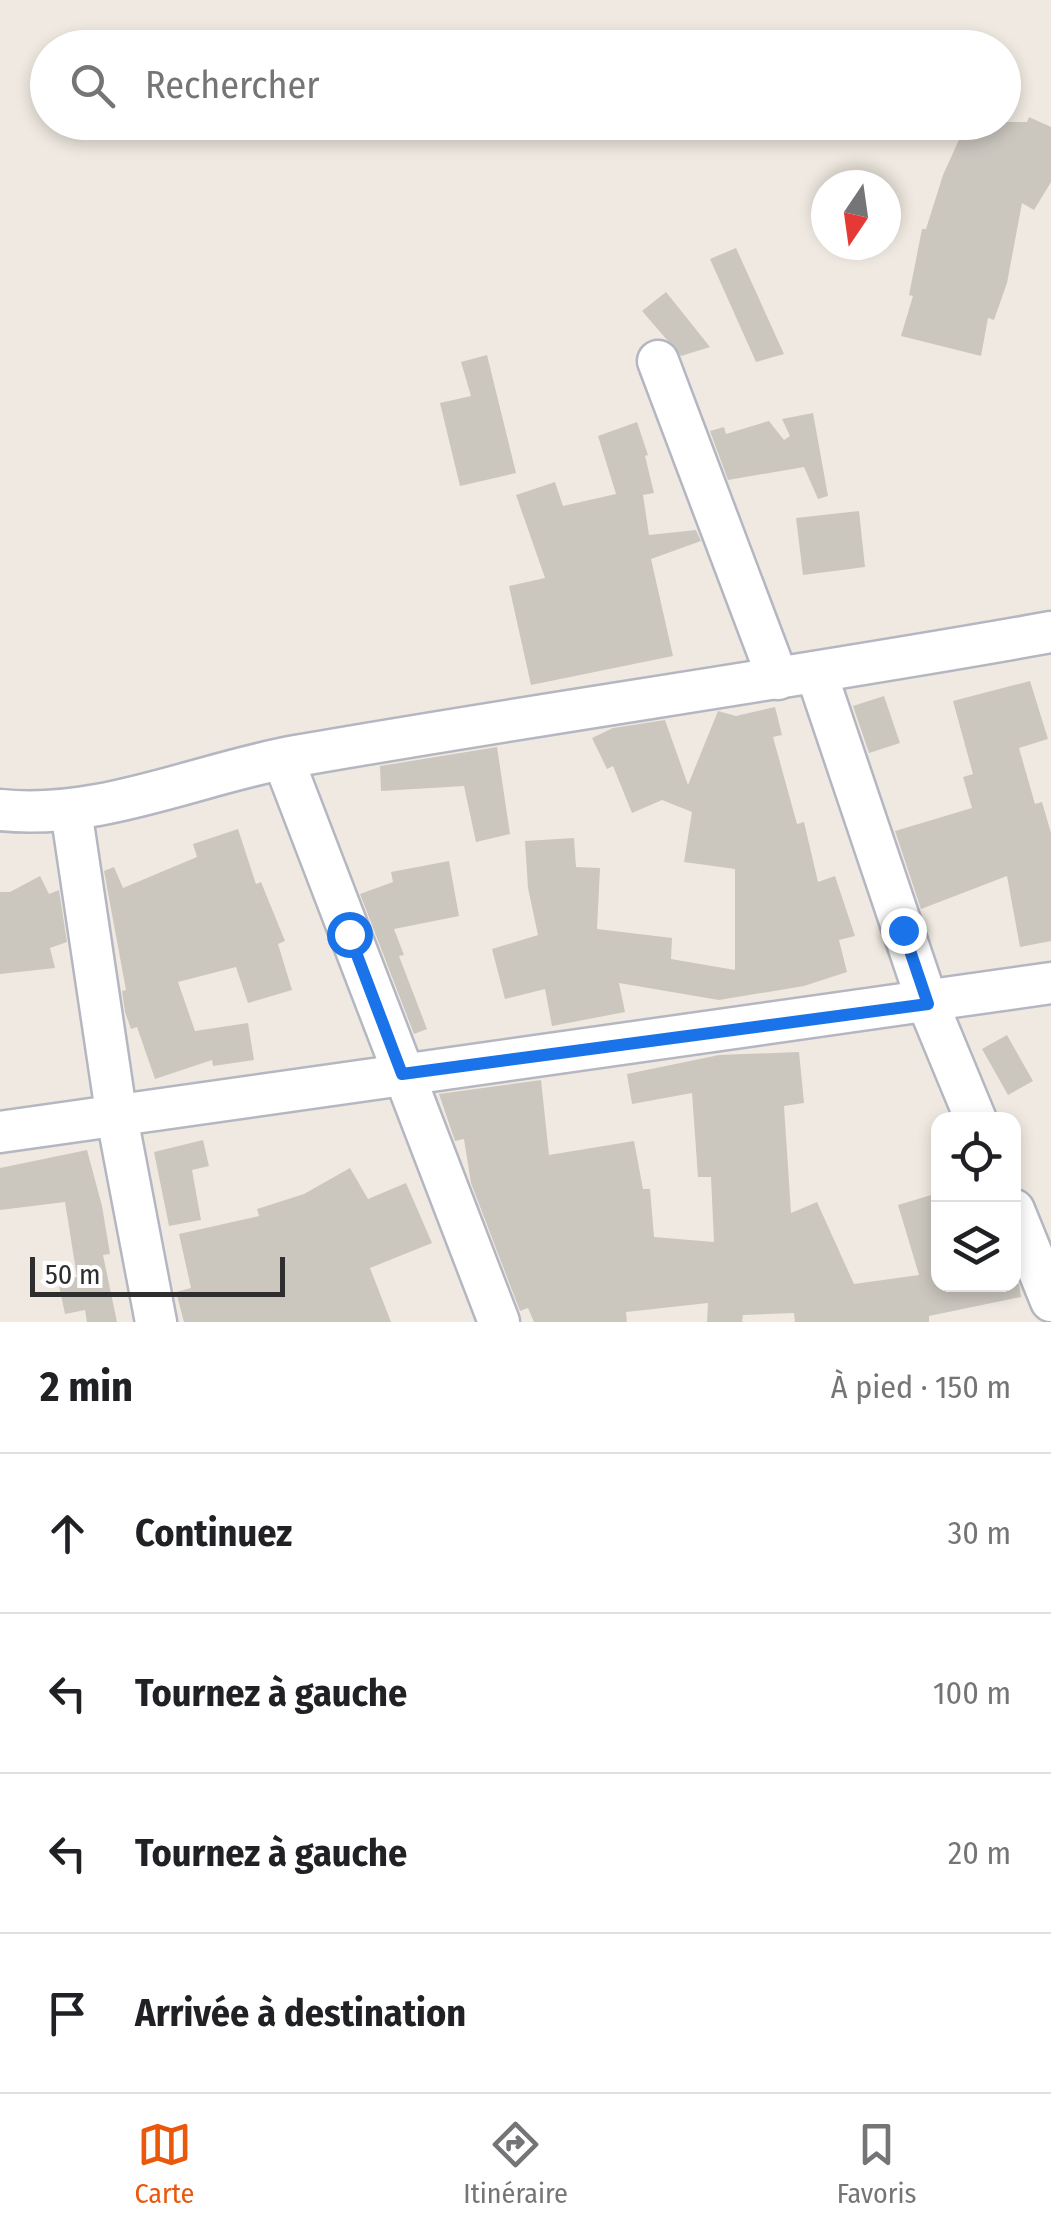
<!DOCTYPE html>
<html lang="fr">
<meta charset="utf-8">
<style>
body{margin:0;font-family:"Fira Sans Condensed",sans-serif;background:#f2f2f2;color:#202124}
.controls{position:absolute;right:30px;bottom:30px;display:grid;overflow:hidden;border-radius:20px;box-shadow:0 5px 15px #0003}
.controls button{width:90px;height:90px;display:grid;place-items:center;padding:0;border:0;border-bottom:2px solid #e0e0e0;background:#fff;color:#202124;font:50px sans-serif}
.compass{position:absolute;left:811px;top:170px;width:90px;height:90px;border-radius:50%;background:#fff;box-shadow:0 5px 15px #0003;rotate:193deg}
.scale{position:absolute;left:30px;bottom:25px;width:255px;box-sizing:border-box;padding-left:10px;border:5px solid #2e2e2e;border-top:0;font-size:28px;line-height:35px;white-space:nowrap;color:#2e2e2e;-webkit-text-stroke:8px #fff;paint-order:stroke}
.stop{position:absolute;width:30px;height:30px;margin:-22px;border:8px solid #1a73e8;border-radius:50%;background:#fff}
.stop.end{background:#1a73e8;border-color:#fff;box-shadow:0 2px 10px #0008}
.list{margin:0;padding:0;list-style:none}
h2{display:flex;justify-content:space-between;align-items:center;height:130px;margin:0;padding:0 40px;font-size:42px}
h2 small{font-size:32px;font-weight:400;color:#757577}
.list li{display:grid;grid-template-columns:65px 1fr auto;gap:30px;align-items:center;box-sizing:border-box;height:160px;padding:0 40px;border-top:2px solid #e0e0e0}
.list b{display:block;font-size:38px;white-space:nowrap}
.list em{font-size:32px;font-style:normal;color:#757577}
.icon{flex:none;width:55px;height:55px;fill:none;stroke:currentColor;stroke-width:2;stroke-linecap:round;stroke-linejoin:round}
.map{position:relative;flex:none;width:1051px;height:1322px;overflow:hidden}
.search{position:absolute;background:#fff;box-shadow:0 5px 15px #0003;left:30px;right:30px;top:30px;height:110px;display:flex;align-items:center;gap:25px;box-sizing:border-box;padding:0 35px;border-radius:55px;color:#757577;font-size:38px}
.sheet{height:770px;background:#fff}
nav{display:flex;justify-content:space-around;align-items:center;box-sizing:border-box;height:140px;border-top:2px solid #e0e0e0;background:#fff;font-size:28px;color:#757577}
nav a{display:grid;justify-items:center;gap:5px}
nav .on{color:#ea580c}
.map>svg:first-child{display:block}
.building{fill:#cbc7bf}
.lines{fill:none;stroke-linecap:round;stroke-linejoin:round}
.minor-casing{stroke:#b4b7c1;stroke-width:45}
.minor{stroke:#fff;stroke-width:40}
.route{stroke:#1a73e8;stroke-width:12}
</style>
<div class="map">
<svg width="1051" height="1322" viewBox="0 0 1051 1322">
<rect width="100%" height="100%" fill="#efe9e1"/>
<!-- building -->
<g class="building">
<polygon points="1029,117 1051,127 1051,182 1034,210 1022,203 1007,283 994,320 988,318 981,356 901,336 913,296 909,295 922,229 926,229 943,175 967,122 1027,122"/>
<polygon points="736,248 784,354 756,362 710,259"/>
<polygon points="666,292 710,347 681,356 642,311"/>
<polygon points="487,355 516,473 460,486 440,403 471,396 461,362"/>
<polygon points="813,413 828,496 818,499 804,467 728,480 710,431 724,427 726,434 769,421 784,440 790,436 782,419"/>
<polygon points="637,422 648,455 645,456 654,493 643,495 649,535 696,530 701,541 651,559 673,656 531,685 509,586 545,578 516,495 555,482 563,506 616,494 598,436"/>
<polygon points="859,511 865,567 803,575 796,518"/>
<polygon points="1030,681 1048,739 1019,748 1035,804 1042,802 1051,833 1051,941 1020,947 1007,876 921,909 895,831 972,808 963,777 973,774 953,701"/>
<polygon points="884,696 900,743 869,753 853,706"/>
<polygon points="775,707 782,735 773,737 797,824 804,822 818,882 835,876 855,936 839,940 847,972 804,986 719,1000 619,983 625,1012 552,1026 545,989 505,999 492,949 538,935 528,888 525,841 574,838 576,867 600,868 597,929 672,938 671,959 735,970 735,869 684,862 692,812 662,800 632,813 613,766 607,769 592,738 613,728 665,720 688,785 718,711 736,716"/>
<polygon points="497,747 510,834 476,842 464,786 381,791 380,766"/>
<polygon points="238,829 256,884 261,882 285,941 278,944 292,990 248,1003 236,967 178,982 195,1031 248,1023 254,1060 213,1066 212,1060 155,1079 137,1027 131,1029 125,1012 122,991 126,990 104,871 114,867 123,888 197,857 193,844"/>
<polygon points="449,861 459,916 394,929 404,955 399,956 427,1029 414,1034 360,894 393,882 391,872"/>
<polygon points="40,876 49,894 59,890 67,942 50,948 55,968 0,974 0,892 10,892"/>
<polygon points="1007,1035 1033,1081 1008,1095 982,1049"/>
<polygon points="799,1052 804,1103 784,1106 791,1213 817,1202 854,1284 919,1275 898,1205 938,1193 938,1284 1019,1284 1021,1297 929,1316 929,1322 795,1322 794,1313 743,1315 742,1322 707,1322 708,1303 626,1312 627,1322 534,1322 528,1308 520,1311 471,1183 464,1139 455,1141 439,1094 541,1080 549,1155 634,1141 643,1189 650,1189 654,1237 714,1242 711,1177 698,1177 692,1093 632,1104 627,1074 719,1055"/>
<polygon points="203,1140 209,1166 192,1170 201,1220 169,1226 154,1152"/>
<polygon points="87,1150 102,1206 110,1254 103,1255 117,1322 87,1322 85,1310 65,1314 58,1281 77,1277 65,1202 0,1210 0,1168"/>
<polygon points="350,1168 368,1199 406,1183 432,1243 370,1268 391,1322 184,1322 176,1292 191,1288 179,1234 259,1216 257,1209 304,1194"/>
</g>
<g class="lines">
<!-- minor casing -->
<g class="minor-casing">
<g id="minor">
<polyline points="658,361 778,679"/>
<polyline points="816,672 928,1004 976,1120"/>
<polyline points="283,759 499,1322"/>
<path d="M0,810C99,821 200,773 296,756C548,712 800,677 1051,632"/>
<polyline points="71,810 116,1112 156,1322"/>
<polyline points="0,1132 1051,983"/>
<polyline points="1014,1210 1051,1301"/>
</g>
</g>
<!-- minor -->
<use href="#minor" class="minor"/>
</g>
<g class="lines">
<!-- route -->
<polyline class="route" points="349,934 402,1074 928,1004 903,930"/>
</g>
</svg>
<div class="controls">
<button><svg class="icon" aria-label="locate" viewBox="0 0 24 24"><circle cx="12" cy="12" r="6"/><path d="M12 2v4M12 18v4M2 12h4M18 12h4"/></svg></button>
<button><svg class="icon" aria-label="layers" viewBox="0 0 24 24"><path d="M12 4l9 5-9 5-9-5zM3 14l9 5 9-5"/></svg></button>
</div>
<svg class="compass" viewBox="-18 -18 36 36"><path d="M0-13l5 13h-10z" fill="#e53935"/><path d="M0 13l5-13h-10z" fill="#757577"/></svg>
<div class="scale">50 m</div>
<div class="stop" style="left:349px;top:934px"></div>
<div class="stop end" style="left:903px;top:930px"></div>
<div class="search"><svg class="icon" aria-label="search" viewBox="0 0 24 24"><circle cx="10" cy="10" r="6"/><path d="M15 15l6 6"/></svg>Rechercher</div>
</div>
<section class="sheet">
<h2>2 min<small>À pied · 150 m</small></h2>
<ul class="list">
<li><svg class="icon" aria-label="ahead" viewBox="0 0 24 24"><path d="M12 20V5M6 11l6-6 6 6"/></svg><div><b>Continuez</b></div><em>30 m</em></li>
<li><svg class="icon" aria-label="left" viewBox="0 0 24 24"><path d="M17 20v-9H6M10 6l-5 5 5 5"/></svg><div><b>Tournez à gauche</b></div><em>100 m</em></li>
<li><svg class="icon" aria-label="left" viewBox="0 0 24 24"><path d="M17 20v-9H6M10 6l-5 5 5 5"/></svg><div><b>Tournez à gauche</b></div><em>20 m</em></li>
<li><svg class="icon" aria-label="arrive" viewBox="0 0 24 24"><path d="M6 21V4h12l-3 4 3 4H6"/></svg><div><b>Arrivée à destination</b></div></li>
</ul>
</section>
<nav>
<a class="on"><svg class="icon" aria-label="map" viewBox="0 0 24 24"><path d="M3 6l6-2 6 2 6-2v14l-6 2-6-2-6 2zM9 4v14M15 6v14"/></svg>Carte</a>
<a><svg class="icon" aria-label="directions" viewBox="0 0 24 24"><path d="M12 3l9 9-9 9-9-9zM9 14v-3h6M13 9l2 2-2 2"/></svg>Itinéraire</a>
<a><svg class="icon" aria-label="saved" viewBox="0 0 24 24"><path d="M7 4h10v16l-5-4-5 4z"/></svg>Favoris</a>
</nav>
